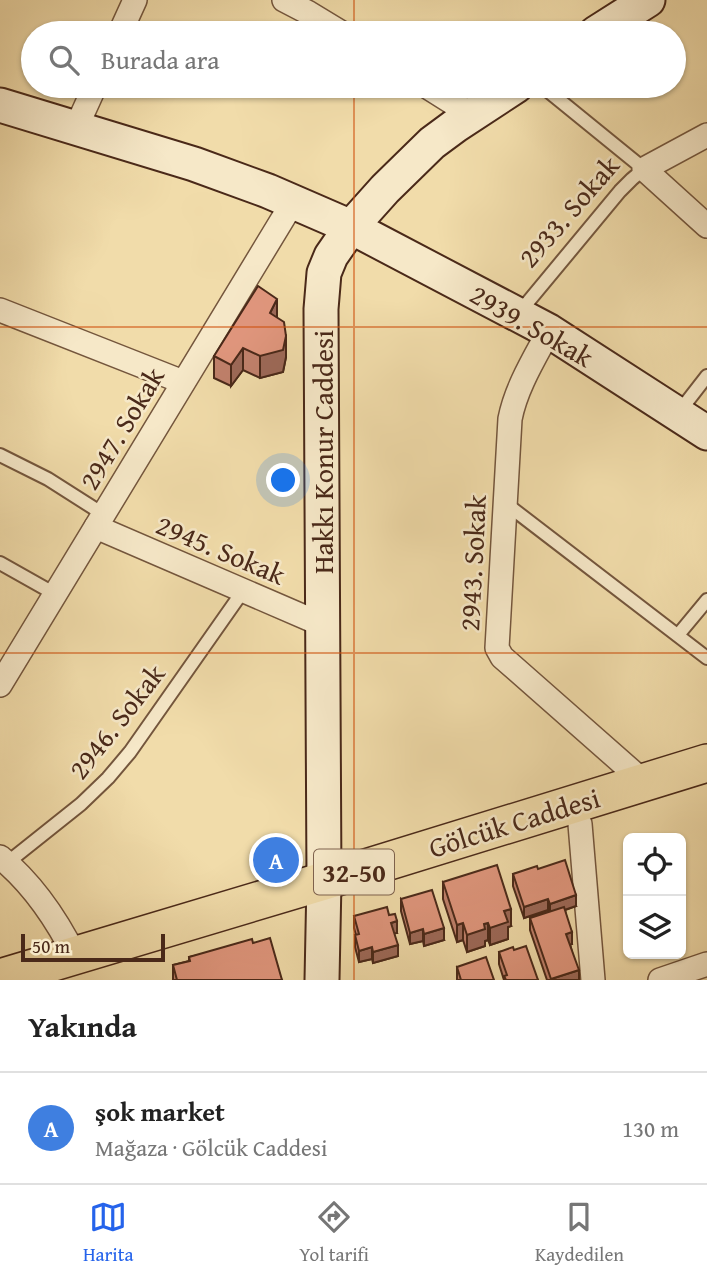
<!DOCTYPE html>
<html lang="tr">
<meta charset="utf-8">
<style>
body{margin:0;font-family:"Gentium Book Plus",serif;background:#f2f2f2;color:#222}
.controls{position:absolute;right:21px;bottom:21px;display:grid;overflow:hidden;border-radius:10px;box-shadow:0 2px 5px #0004}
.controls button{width:63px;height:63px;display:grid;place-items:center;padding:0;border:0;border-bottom:2px solid #e0e0e0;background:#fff;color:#222;font:35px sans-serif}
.scale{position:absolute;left:21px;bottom:18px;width:144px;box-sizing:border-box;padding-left:7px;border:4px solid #4a2919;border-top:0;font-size:19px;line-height:24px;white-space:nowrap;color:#4a2919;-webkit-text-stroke:5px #f6e8c8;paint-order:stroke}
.you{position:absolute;left:284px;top:481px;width:24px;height:24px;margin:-18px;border:5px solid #fff;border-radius:50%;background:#1a73e8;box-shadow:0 0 0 10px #1a73e833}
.badge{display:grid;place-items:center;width:46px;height:46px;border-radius:50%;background:#2563eb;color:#fff;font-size:23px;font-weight:700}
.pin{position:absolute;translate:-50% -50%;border:4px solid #fff;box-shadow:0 2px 7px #0006}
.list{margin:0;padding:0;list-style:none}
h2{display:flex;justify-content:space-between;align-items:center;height:91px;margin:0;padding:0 28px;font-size:30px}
h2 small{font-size:23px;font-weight:400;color:#767676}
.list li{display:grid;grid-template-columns:46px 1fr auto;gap:21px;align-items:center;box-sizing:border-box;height:112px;padding:0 28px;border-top:2px solid #e0e0e0}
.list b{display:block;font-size:26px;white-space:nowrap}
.list p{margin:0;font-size:23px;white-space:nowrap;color:#767676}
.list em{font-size:23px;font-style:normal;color:#767676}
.icon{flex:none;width:38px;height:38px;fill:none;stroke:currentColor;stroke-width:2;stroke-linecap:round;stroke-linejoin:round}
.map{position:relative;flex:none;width:707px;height:980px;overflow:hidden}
.search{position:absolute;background:#fff;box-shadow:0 2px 5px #0004;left:21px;right:21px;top:21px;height:77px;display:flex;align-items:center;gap:18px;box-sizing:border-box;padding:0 24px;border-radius:38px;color:#767676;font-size:26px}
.sheet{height:203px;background:#fff}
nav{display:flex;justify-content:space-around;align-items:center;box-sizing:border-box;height:98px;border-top:2px solid #e0e0e0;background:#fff;font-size:19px;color:#767676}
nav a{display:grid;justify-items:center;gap:4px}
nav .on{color:#2563eb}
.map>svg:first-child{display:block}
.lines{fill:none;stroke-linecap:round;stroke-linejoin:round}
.lane-casing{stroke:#74563d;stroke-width:16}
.street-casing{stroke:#74563d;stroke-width:26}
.secondary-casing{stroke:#4a2919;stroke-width:37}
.primary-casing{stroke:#4a2919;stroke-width:40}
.lane{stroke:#f6e8c8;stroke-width:12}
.street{stroke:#f6e8c8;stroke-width:23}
.secondary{stroke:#f6e8c8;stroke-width:33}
.primary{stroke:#f1dcaa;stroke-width:37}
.wall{fill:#c1816c;stroke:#4a2919;stroke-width:2}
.shaded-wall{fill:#9d6958;stroke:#4a2919;stroke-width:2}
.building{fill:#e0967d;stroke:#4a2919;stroke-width:2}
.grid{fill:none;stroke:#d0520e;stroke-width:2;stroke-opacity:0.55}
.labels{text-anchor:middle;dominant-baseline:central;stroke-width:5;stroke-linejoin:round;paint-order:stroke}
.shield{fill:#f6e8c8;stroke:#7e624e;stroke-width:2}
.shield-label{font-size:26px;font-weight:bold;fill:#4a2919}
.street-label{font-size:28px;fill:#4a2919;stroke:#f6e8c8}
</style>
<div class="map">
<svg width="707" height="980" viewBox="0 0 707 980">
<rect width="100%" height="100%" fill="#f1dcaa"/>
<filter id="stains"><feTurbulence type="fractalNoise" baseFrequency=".00286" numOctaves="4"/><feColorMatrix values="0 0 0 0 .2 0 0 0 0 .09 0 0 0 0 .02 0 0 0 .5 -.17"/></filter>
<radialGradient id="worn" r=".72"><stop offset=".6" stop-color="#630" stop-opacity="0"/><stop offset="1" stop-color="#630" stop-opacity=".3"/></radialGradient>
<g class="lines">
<!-- lane casing -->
<g class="lane-casing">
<g id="lane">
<polyline points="518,314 620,191 632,179 644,169 542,86"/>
<polyline points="679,412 707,376"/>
<polyline points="0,455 48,479 103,514"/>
<polyline points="505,503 707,658"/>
<polyline points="0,563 55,594"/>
<polyline points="678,635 707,600"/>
<polyline points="7,863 81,804 108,778 130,752 243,591"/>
</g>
</g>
<!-- street casing -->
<g class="street-casing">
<g id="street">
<polyline points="284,0 309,13 342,33"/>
<polyline points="120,33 135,0"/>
<polyline points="426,86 472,115"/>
<polyline points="76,128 95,86"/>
<polyline points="707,135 644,169 707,226"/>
<polyline points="0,310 183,382"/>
<path d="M549,331C534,359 516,388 510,419L497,648L502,657L644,782"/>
<polyline points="96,527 323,625"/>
<polyline points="0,685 293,202"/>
<polyline points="580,824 593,980"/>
<path d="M0,857C33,884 56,918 75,956"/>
<polyline points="660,980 707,964"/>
</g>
</g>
<!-- secondary casing -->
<g class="secondary-casing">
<g id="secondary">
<polyline points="596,33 648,0"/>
<polyline points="0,105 194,164 268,191 351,227 549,331 707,433"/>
<polyline points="322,980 324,881 321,309 324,273 331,256 351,227 385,189 432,143 455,126 516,86"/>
</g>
</g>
<!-- primary casing -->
<g class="primary-casing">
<polyline id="primary" points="0,978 324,881 707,763"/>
</g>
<!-- lane -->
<use href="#lane" class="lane"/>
<!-- street -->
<use href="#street" class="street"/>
<!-- secondary -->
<use href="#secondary" class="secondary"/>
<!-- primary -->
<use href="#primary" class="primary"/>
</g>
<!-- wall -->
<g class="wall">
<polygon points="277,318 286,357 283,372 260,378 243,370 231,386 214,378 214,356"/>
<polygon points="538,869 576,906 565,910 572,944 570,944 579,980 547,980 530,930 530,918 549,912 548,910 524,918 513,886 513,874"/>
<polygon points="443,882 511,926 508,927 508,939 490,945 488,940 485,941 485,946 467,952 463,940 457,942 443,899"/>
<polygon points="401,899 444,940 424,946 423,941 410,944 401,911"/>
<polygon points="389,915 397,933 394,933 398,956 373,963 372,959 359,962 355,947 355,935 356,935 354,928 354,916"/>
<polygon points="253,943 282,980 173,980 173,965 189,961 189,957"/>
<polygon points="514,950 538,980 504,980 499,964 499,952"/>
<polygon points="457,967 494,980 457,980"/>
</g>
<!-- shaded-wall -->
<g class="shaded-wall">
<polygon points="277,299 277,321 270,313"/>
<polygon points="286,336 286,357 283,372 260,378 260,356"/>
<polygon points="243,348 243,370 231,386 231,365"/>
<polygon points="576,895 576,906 550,915 550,904"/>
<polygon points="548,899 548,910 524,918 524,907"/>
<polygon points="511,909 511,926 508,927 508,939 490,945 490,928 504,911"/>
<polygon points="397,921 397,933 391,934 391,923"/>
<polygon points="463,923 463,940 457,942 457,925"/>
<polygon points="488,923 488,940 485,941 485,946 467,952 467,935 484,924"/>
<polygon points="444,928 444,940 424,946 424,934"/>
<polygon points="423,929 423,941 410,944 410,933"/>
<polygon points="572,932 572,944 566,946 566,934"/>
<polygon points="398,945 398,956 373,963 373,952"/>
<polygon points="372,947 372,959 359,962 359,951"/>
<polygon points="579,970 579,980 551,980 551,979"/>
</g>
<!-- building -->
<g class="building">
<polygon points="258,286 277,299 270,313 284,322 286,336 283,350 260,356 243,348 231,365 214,356"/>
<polygon points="565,860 576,895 550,904 548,899 524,907 513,874 537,866 538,869"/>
<polygon points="497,865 511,909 504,911 508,922 490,928 488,923 484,924 485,929 467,935 463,923 457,925 443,882"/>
<polygon points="432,890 444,928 424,934 423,929 410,933 401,899"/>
<polygon points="387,907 389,915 395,914 397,921 391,923 398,945 373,952 372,947 359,951 355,935 359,934 354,916"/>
<polygon points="564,907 572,932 566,934 579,970 551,979 530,918"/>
<polygon points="270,938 282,980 177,980 173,965 190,961 189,957 252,939 253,943"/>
<polygon points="526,946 538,980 506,980 504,976 507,975 499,952 513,947 514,950"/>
<polygon points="486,957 494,980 461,980 457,967"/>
</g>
<!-- grid -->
<path class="grid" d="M354,0V33M354,86V980M0,327H707M0,653H707"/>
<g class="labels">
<!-- shield labels -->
<rect class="shield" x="314" y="849.5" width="80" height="45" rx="5"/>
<g class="shield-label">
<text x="354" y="872">32-50</text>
</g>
<!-- street labels -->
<g class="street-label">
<text transform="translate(568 211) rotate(-49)">2933. Sokak</text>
<text transform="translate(532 325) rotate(30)">2939. Sokak</text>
<text transform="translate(121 428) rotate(-59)">2947. Sokak</text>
<text transform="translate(322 452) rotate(-90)">Hakkı Konur Caddesi</text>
<text transform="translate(221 549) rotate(23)">2945. Sokak</text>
<text transform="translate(472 563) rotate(-87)">2943. Sokak</text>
<text transform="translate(116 721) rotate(-52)">2946. Sokak</text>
<text transform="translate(514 822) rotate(-17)">Gölcük Caddesi</text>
</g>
</g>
<rect width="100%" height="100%" filter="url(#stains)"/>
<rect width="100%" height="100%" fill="url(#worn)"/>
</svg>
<div class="controls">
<button><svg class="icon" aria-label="locate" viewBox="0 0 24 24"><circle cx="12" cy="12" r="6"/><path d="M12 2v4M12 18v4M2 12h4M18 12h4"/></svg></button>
<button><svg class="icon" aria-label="layers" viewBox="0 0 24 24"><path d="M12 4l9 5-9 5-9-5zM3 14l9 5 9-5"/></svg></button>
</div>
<div class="scale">50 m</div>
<div class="you"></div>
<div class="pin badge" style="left:276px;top:860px;background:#3f7fe0">A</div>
<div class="search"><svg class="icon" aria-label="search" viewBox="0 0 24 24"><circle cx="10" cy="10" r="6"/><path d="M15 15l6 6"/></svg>Burada ara</div>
</div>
<section class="sheet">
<h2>Yakında<small></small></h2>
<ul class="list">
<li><span class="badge" style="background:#3f7fe0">A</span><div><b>şok market</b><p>Mağaza · Gölcük Caddesi</p></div><em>130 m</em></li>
</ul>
</section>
<nav>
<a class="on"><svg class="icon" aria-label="map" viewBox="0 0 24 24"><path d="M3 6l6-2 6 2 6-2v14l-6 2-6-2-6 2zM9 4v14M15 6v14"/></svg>Harita</a>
<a><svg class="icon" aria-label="directions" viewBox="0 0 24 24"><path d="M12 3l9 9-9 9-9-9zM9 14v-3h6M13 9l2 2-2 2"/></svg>Yol tarifi</a>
<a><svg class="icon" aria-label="saved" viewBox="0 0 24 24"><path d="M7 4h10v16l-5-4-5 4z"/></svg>Kaydedilen</a>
</nav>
